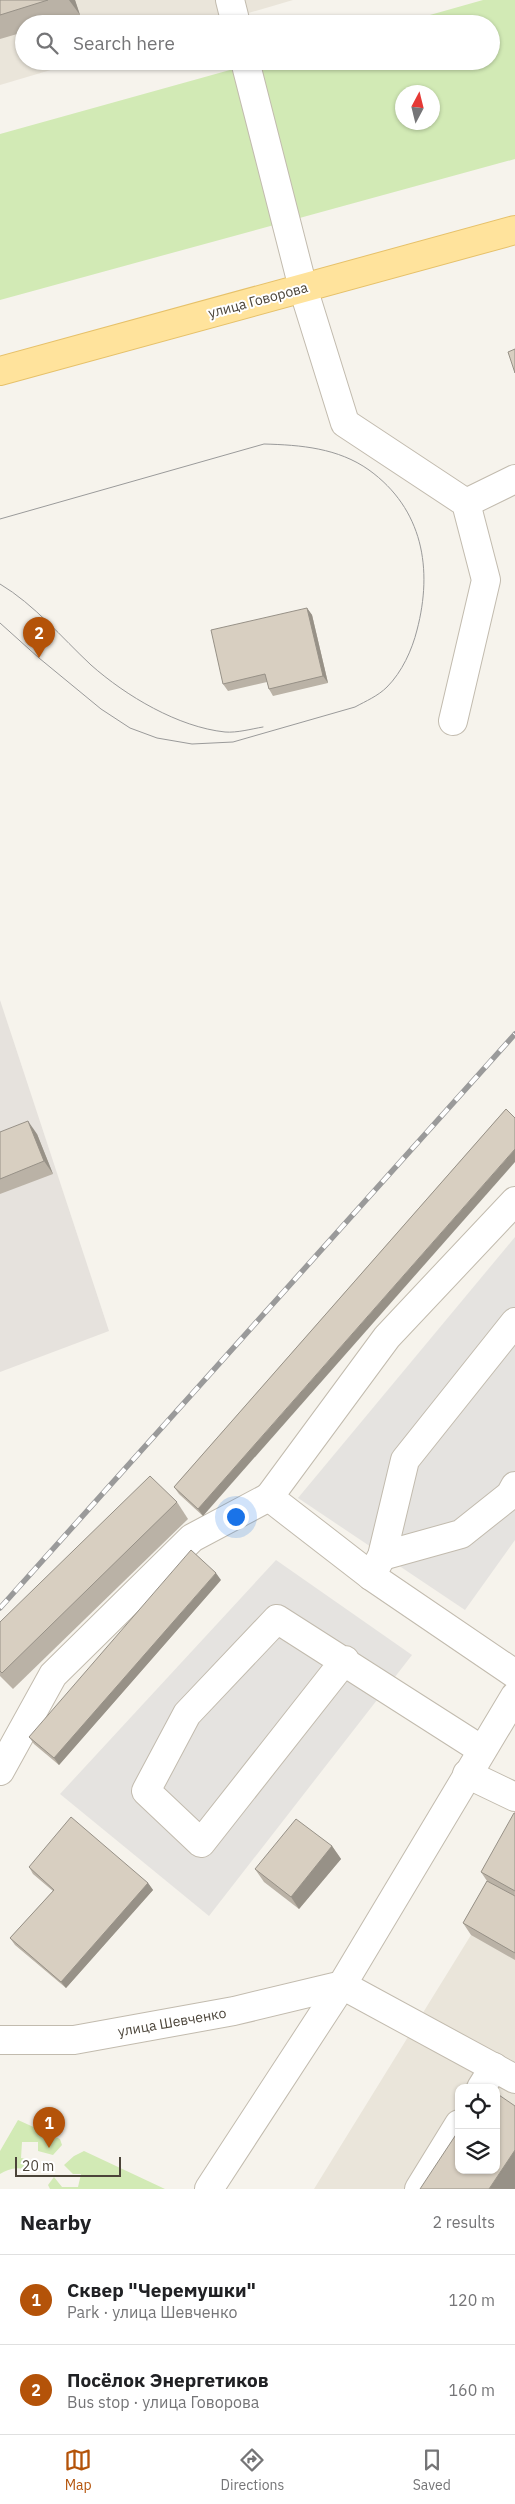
<!DOCTYPE html>
<meta charset="utf-8">
<style>
body{margin:0;font-family:"IBM Plex Sans",sans-serif;background:#f2f2f2;color:#202124}
.controls{position:absolute;right:15px;bottom:15px;display:grid;overflow:hidden;border-radius:10px;box-shadow:0 1px 4px #0004}
.controls button{width:45px;height:45px;display:grid;place-items:center;padding:0;border:0;border-bottom:1px solid #e0e0e0;background:#fff;color:#202124;font:25px sans-serif}
.compass{position:absolute;left:395px;top:85px;width:45px;height:45px;border-radius:50%;background:#fff;box-shadow:0 1px 4px #0004;rotate:7deg}
.scale{position:absolute;left:15px;bottom:12px;width:106px;box-sizing:border-box;padding-left:5px;border:2px solid #4b4439;border-top:0;font-size:14px;line-height:18px;white-space:nowrap;color:#4b4439;-webkit-text-stroke:4px #fff;paint-order:stroke}
.you{position:absolute;left:235px;top:1516px;width:18px;height:18px;margin:-12px;border:4px solid #fff;border-radius:50%;background:#1a73e8;box-shadow:0 0 0 8px #1a73e833}
.badge{display:grid;place-items:center;width:32px;height:32px;border-radius:50%;background:#b45309;color:#fff;font-size:16px;font-weight:700}
.pin{position:absolute;translate:-50% -41px;filter:drop-shadow(0 1px 2px #0008)}
.pin::after{content:'';position:absolute;top:26px;width:18px;height:15px;background:inherit;clip-path:polygon(0 0,100% 0,50% 100%)}
.list{margin:0;padding:0;list-style:none}
h2{display:flex;justify-content:space-between;align-items:center;height:65px;margin:0;padding:0 20px;font-size:21px}
h2 small{font-size:16px;font-weight:400;color:#757577}
.list li{display:grid;grid-template-columns:32px 1fr auto;gap:15px;align-items:center;box-sizing:border-box;height:90px;padding:0 20px;border-top:1px solid #e0e0e0}
.list b{display:block;font-size:19px;white-space:nowrap}
.list p{margin:0;font-size:16px;white-space:nowrap;color:#757577}
.list em{font-size:16px;font-style:normal;color:#757577}
.icon{flex:none;width:28px;height:28px;fill:none;stroke:currentColor;stroke-width:2;stroke-linecap:round;stroke-linejoin:round}
.map{position:relative;flex:none;width:515px;height:2189px;overflow:hidden}
.search{position:absolute;background:#fff;box-shadow:0 1px 4px #0004;left:15px;right:15px;top:15px;height:55px;display:flex;align-items:center;gap:12px;box-sizing:border-box;padding:0 18px;border-radius:28px;color:#757577;font-size:19px}
.sheet{height:245px;background:#fff}
nav{display:flex;justify-content:space-around;align-items:center;box-sizing:border-box;height:70px;border-top:1px solid #e0e0e0;background:#fff;font-size:14px;color:#757577}
nav a{display:grid;justify-items:center;gap:2px}
nav .on{color:#b45309}
.map>svg:first-child{display:block}
.residential{fill:#eae5da;fill-rule:evenodd}
.industrial{fill:#e6e2dd}
.green{fill:#d2eab5;fill-rule:evenodd}
.parking{fill:#e5e3e0}
.lines{fill:none;stroke-linecap:round;stroke-linejoin:round}
.minor-casing{stroke:#c2bbae;stroke-width:30}
.major-casing{stroke:#e6c16a;stroke-width:30}
.minor{stroke:#fff;stroke-width:28}
.major{stroke:#ffe39c;stroke-width:28}
.tram{stroke:#9a9a9a;stroke-width:1}
.rail-casing{stroke:#9a9a9a;stroke-width:5.5}
.rail{stroke:#fff;stroke-width:4;stroke-dasharray:11;stroke-linecap:butt}
.wall{fill:#bab2a6}
.shaded-wall{fill:#979187}
.building{fill:#d8cfc1;stroke:#979187}
.labels{text-anchor:middle;dominant-baseline:central;stroke-width:4;stroke-linejoin:round;paint-order:stroke}
.street-label{font-size:14px;fill:#4b4439;stroke:#fff}
</style>
<div class="map">
<svg width="515" height="2189" viewBox="0 0 515 2189">
<rect width="100%" height="100%" fill="#f6f3ec"/>
<!-- residential -->
<g class="residential">
<polygon points="0,0 293,0 211,24 24,24 24,61 81,61 0,85"/>
<path d="M515,1859V2189H314L471,1935ZM459,2088H496V2170H459Z"/>
</g>
<!-- industrial -->
<polygon class="industrial" points="0,1000 109,1331 0,1372"/>
<!-- green -->
<g class="green">
<path d="M483,0H515V159L0,300V134L262,61H491V24H398ZM402,92H432V122H402Z"/>
<path d="M18,2120L60,2139L62,2145L53,2155L38,2151V2142H22L21,2158L28,2159L38,2165L30,2173C21,2165 9,2168 0,2174V2151Z"/>
<polygon points="84,2151 165,2189 50,2189 48,2185 54,2177 62,2187 78,2187 81,2174 73,2174 64,2165 74,2156"/>
</g>
<!-- parking -->
<g class="parking">
<polygon points="515,1237 515,1540 465,1610 298,1498"/>
<polygon points="276,1560 412,1655 209,1916 60,1794"/>
</g>
<g class="lines">
<!-- minor casing -->
<g class="minor-casing">
<g id="minor">
<polyline points="230,0 236,24"/>
<polyline points="245,61 303,288 345,423 466,503 486,580 453,721"/>
<polyline points="466,503 515,479"/>
<polyline points="515,1201 387,1337 269,1497 371,1576 515,1674"/>
<polyline points="382,1556 461,1534 510,1495 515,1486"/>
<polyline points="371,1576 382,1556 405,1460 515,1322"/>
<polyline points="345,1660 201,1843 146,1791 187,1714 277,1619 482,1750"/>
<polyline points="0,1771 53,1675 192,1538 269,1497"/>
<polyline points="467,1774 515,1797"/>
<polyline points="0,2040 74,2040 234,2011 342,1985 515,1696"/>
<polyline points="481,2088 494,2067"/>
<polyline points="209,2189 342,1985 515,2079"/>
<polyline points="419,2189 459,2124"/>
</g>
</g>
<!-- major casing -->
<g class="major-casing">
<polyline id="major" points="0,371 515,230"/>
</g>
<!-- minor -->
<use href="#minor" class="minor"/>
<!-- major -->
<use href="#major" class="major"/>
<!-- tram -->
<g class="tram">
<path d="M0,519L264,444C301,445 338,448 369,470C423,509 433,569 417,630C412,650 402,672 387,687C378,696 366,701 355,707L233,742L192,744L157,738L130,728L101,709L39,658L0,623"/>
<path d="M0,584C35,605 61,637 91,665C126,696 178,727 225,732C237,733 251,729 263,727"/>
</g>
<!-- rail casing -->
<g class="rail-casing">
<polyline id="rail" points="0,1608 515,1034"/>
</g>
<!-- rail -->
<use href="#rail" class="rail"/>
</g>
<!-- wall -->
<g class="wall">
<polygon points="0,0 75,0 80,15 52,24 24,24 24,32 0,39"/>
<polygon points="307,608 312,615 328,683 273,696 269,689 267,682 228,691 223,684"/>
<polygon points="506,1109 203,1516 179,1494 174,1487"/>
<polygon points="0,1132 37,1134 53,1174 0,1194"/>
<polygon points="177,1502 188,1519 13,1689 0,1676 0,1622"/>
<polygon points="221,1580 59,1765 34,1744 29,1737"/>
<polygon points="515,1813 515,1960 471,1935 463,1923 487,1881 481,1872"/>
<polygon points="332,1846 341,1859 299,1909 264,1882 255,1869"/>
<polygon points="29,1867 148,1883 153,1890 66,1988 15,1945 10,1938 53,1891 33,1874"/>
</g>
<!-- shaded-wall -->
<g class="shaded-wall">
<polygon points="69,0 75,0 80,15"/>
<polygon points="307,608 312,615 328,683 323,676"/>
<polygon points="28,1121 37,1134 53,1174 44,1161"/>
<polygon points="515,1149 515,1162 203,1516 198,1509"/>
<polygon points="216,1573 221,1580 59,1765 54,1758"/>
<polygon points="332,1846 341,1859 299,1909 291,1897"/>
<polygon points="148,1883 153,1890 66,1988 61,1982"/>
<polygon points="515,2150 515,2189 489,2189"/>
</g>
<!-- building -->
<g class="building">
<polygon points="0,0 48,0 0,15"/>
<polygon points="515,349 515,373 508,352"/>
<polygon points="307,608 323,676 269,689 265,674 223,684 211,630"/>
<polygon points="506,1109 515,1118 515,1149 198,1509 174,1487"/>
<polygon points="28,1121 44,1161 0,1179 0,1132"/>
<polygon points="150,1476 177,1502 2,1673 0,1671 0,1622"/>
<polygon points="191,1550 216,1573 54,1758 29,1737"/>
<polygon points="514,1813 515,1813 515,1891 481,1872"/>
<polygon points="71,1817 148,1883 61,1982 10,1938 54,1890 29,1867"/>
<polygon points="296,1819 332,1846 291,1897 255,1869"/>
<polygon points="487,1881 515,1896 515,1953 463,1923"/>
<polygon points="496,2093 515,2106 515,2150 489,2189 420,2189 459,2130 459,2170 496,2170"/>
</g>
<g class="labels">
<!-- street labels -->
<g class="street-label">
<text transform="translate(258 300) rotate(-15)">улица Говорова</text>
<text transform="translate(172 2022) rotate(-10)">улица Шевченко</text>
</g>
</g>
</svg>
<div class="controls">
<button><svg class="icon" aria-label="locate" viewBox="0 0 24 24"><circle cx="12" cy="12" r="6"/><path d="M12 2v4M12 18v4M2 12h4M18 12h4"/></svg></button>
<button><svg class="icon" aria-label="layers" viewBox="0 0 24 24"><path d="M12 4l9 5-9 5-9-5zM3 14l9 5 9-5"/></svg></button>
</div>
<svg class="compass" viewBox="-18 -18 36 36"><path d="M0-13l5 13h-10z" fill="#e53935"/><path d="M0 13l5-13h-10z" fill="#757577"/></svg>
<div class="scale">20 m</div>
<div class="you"></div>
<div class="pin badge" style="left:49px;top:2148px">1</div>
<div class="pin badge" style="left:39px;top:658px">2</div>
<div class="search"><svg class="icon" aria-label="search" viewBox="0 0 24 24"><circle cx="10" cy="10" r="6"/><path d="M15 15l6 6"/></svg>Search here</div>
</div>
<section class="sheet">
<h2>Nearby<small>2 results</small></h2>
<ul class="list">
<li><span class="badge">1</span><div><b>Сквер &quot;Черемушки&quot;</b><p>Park · улица Шевченко</p></div><em>120 m</em></li>
<li><span class="badge">2</span><div><b>Посёлок Энергетиков</b><p>Bus stop · улица Говорова</p></div><em>160 m</em></li>
</ul>
</section>
<nav>
<a class="on"><svg class="icon" aria-label="map" viewBox="0 0 24 24"><path d="M3 6l6-2 6 2 6-2v14l-6 2-6-2-6 2zM9 4v14M15 6v14"/></svg>Map</a>
<a><svg class="icon" aria-label="directions" viewBox="0 0 24 24"><path d="M12 3l9 9-9 9-9-9zM9 14v-3h6M13 9l2 2-2 2"/></svg>Directions</a>
<a><svg class="icon" aria-label="saved" viewBox="0 0 24 24"><path d="M7 4h10v16l-5-4-5 4z"/></svg>Saved</a>
</nav>
